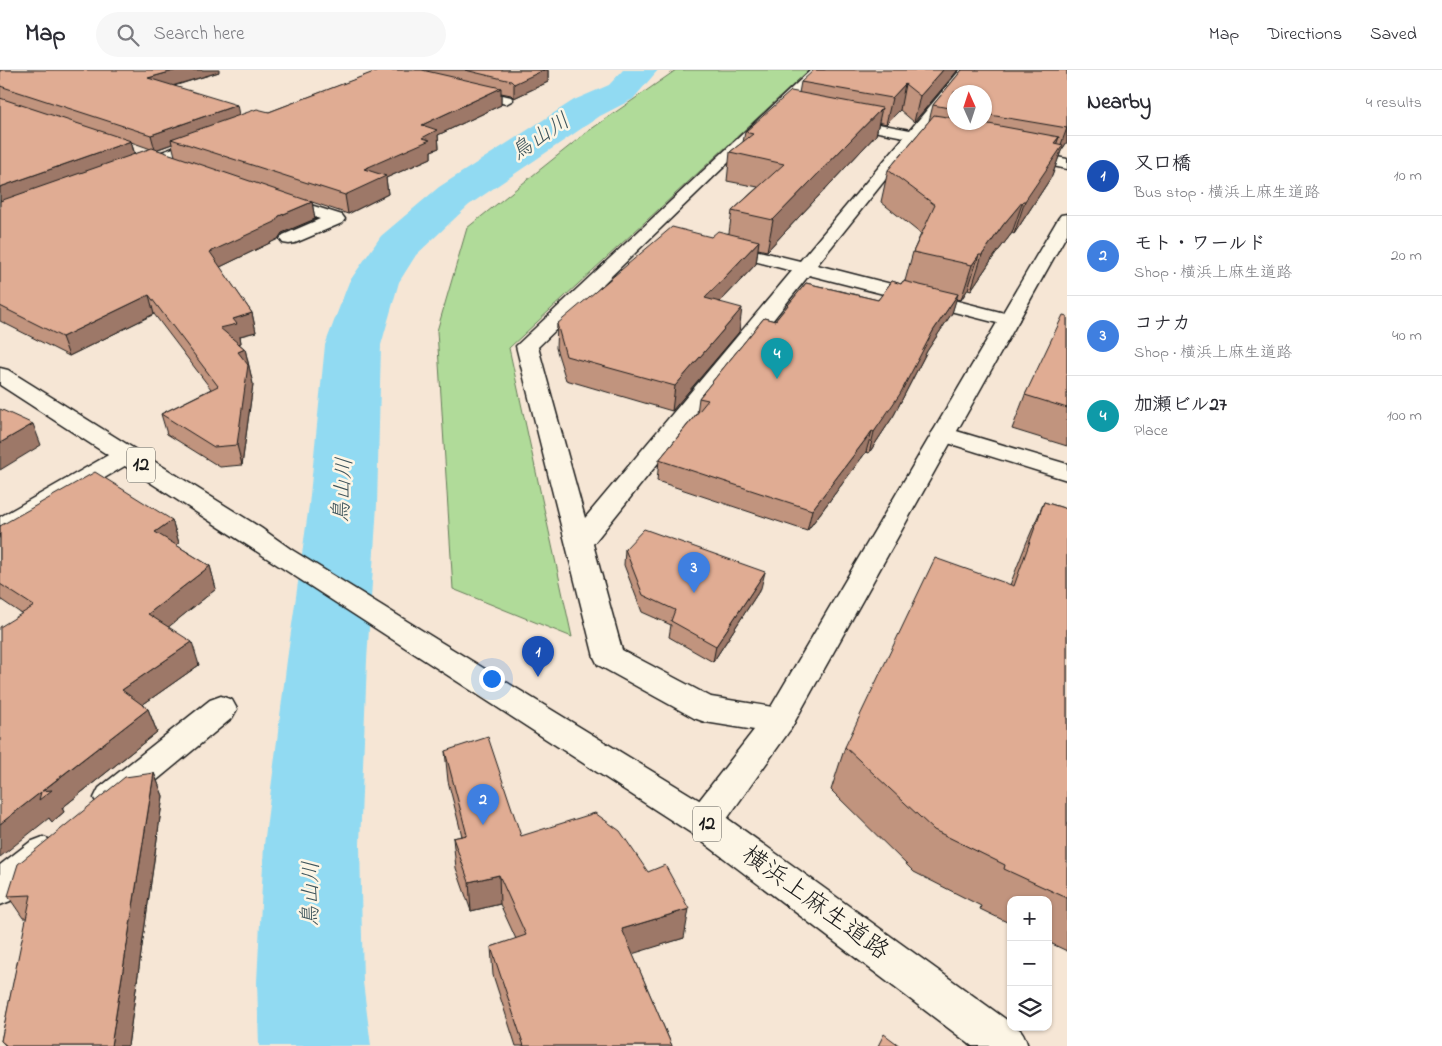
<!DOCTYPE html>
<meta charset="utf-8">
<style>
body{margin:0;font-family:"Indie Flower","Klee One",sans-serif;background:#f7f7f7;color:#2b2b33}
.controls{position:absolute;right:15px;bottom:15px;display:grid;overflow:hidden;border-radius:10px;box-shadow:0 1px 4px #0004}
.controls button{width:45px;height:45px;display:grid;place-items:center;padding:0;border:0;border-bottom:1px solid #e1e1e2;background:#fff;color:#2b2b33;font:25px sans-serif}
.compass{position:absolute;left:947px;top:15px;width:45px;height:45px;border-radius:50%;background:#fff;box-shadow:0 1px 4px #0004;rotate:357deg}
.you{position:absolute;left:491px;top:608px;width:18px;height:18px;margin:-12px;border:4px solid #fff;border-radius:50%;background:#1a73e8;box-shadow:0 0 0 8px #1a73e833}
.badge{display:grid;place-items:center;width:32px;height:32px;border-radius:50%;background:#1a73e8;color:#fff;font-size:16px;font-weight:700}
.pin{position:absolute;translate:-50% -41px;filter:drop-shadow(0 1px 2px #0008)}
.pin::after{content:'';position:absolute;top:26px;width:18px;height:15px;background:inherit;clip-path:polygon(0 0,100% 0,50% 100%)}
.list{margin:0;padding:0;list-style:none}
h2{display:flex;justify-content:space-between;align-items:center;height:65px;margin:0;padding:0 20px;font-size:21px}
h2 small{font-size:16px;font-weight:400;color:#7c7c81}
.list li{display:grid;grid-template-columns:32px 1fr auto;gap:15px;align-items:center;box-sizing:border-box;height:80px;padding:0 20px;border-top:1px solid #e1e1e2}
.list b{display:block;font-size:19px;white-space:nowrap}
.list p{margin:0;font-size:16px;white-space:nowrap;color:#7c7c81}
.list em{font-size:16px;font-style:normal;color:#7c7c81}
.icon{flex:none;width:28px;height:28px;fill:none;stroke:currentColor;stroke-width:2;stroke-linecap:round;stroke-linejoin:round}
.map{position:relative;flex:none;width:1067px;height:976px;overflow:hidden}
header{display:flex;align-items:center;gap:30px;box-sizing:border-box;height:70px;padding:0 25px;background:#fff;border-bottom:1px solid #e1e1e2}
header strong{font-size:24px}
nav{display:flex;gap:28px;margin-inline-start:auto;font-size:18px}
.search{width:350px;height:45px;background:#f7f7f7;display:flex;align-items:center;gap:12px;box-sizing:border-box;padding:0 18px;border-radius:28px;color:#7c7c81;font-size:19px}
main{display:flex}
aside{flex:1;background:#fff}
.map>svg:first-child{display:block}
.green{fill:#b0db99;stroke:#667c5a}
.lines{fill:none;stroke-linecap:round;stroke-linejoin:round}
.river{fill:#91daf2;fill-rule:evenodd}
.minor-casing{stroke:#1c1c1c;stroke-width:3}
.tertiary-casing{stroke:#1c1c1c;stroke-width:3}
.primary-casing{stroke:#1c1c1c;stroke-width:3}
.minor{fill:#fcf5e5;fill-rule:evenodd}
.tertiary{fill:#fcf5e5;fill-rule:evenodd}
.primary{fill:#fcf5e5;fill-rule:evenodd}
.wall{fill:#c1947e;stroke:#1c1c1c;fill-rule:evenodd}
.shaded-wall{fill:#9d7867;stroke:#1c1c1c}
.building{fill:#e0ac93;stroke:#1c1c1c}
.labels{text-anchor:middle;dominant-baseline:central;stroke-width:5;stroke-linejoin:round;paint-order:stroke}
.shield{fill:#fcf5e5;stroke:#5f5d58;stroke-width:1}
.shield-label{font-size:20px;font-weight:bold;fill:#1c1c1c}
.water-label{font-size:22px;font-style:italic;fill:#3f555c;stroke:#fcf5e5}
.near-street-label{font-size:25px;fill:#1c1c1c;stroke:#fcf5e5}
</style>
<header>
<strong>Map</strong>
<div class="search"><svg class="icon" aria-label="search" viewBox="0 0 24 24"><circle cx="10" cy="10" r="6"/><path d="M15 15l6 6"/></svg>Search here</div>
<nav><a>Map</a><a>Directions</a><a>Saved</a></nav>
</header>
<main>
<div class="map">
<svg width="1067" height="976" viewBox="0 0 1067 976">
<rect width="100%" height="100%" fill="#f6e6d5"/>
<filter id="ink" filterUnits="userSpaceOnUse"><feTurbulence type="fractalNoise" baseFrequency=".02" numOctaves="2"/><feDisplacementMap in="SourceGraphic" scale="10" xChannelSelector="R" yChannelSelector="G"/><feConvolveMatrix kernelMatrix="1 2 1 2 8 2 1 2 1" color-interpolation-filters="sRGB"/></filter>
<g filter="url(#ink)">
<!-- green -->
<polygon class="green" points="676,0 809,0 509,278 572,567 453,519 437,261 467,158 587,62"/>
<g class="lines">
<!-- river -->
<polygon class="river" points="623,0 658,0 633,29 600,46 469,135 416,185 399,212 381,275 377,435 367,590 360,775 363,912 371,976 259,976 257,912 264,775 287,590 309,435 325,275 349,212 381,166 439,117 574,30 609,15"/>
<!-- minor casing -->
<g class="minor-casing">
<g id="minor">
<polygon points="811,0 824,0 538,277 585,448 792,201 716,181 713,177 716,173 722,172 800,191 904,67 837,54 835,51 837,48 842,47 910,60 960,0 973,0 923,62 935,65 937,68 935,71 930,72 917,70 817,195 1016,246 1019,250 1016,254 1009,256 809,205 593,474 622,580 711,627 779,638 790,642 795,651 790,660 779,664 705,652 694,648 598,595 594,587 516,276"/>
<polygon points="465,16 511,27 513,30 506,34 460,23 458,20 460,17"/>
<polygon points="210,65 215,66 217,69 215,72 138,100 128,100 125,97 128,94"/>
<polygon points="1021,80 1067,89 1067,99 1016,88 1013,85 1016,82"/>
<polygon points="279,125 342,145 345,149 342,153 295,173 289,174 283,173 280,169 283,165 320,149 273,134 271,130 273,126"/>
<polygon points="943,357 1067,394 1067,410 935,369 931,364 935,359"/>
<polygon points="126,378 135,380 138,385 135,390 9,464 0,467 0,447 117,380"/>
<polygon points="221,626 232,630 237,639 232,648 123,738 111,743 99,738 94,728 99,718 210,630"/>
<polygon points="43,767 56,772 61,783 56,794 13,830 0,835 0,795 30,772"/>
</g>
</g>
<!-- tertiary casing -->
<g class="tertiary-casing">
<polygon id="tertiary" points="1067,144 1067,164 790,660 717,763 704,767 691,763 686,752 691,741 768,642 1058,149 1061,145"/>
</g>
<!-- primary casing -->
<g class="primary-casing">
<path id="primary" d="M0,298L8,300L261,458L292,480L439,571L717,741L1011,953V957C1023,957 1024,966 1028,976H972L691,763L0,315Z"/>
</g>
<!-- minor -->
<use href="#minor" class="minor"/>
<!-- tertiary -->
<use href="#tertiary" class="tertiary"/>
<!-- primary -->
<use href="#primary" class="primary"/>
</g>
<!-- wall -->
<g class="wall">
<path d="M0,0L219,2L174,16L239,45L269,42L375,2V0H548V12L514,28L511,25L501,23V35L438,65L439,78L431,81V88L386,108L388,124L348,144L312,132L315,149L282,163L278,169L220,197L252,243L256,262L240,266L241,273H238L245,279L253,314L242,395L220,397L167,364L161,344L211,319L154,244L69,286L0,251ZM131,72L151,79L135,84ZM172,74L175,86L156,80Z"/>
<polygon points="958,0 914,52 900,40 886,54 879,52 876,65 767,181 758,179 756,194 720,232 739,262 672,341 566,310 556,278 557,254 711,167 729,163 732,141 758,117 727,111 730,82 743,72 745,62 799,23 801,12"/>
<path d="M962,0H1067V72L1061,81L1052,106L1014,164L1012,163L992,189L971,220L968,219L961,230L956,229L952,243L927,281L894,345L869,383L866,382L807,461L657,411L659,390L697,343L699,328L764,248L775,251L806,213L878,230L892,211L901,214L903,211H905L913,182L921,164L881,132L888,100L929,51L933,35ZM954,22H984V52H954Z"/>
<polygon points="1067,246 1067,376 1012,359 1025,325"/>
<polygon points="1044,432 1067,439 1067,881 1048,872 1048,830 1011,830 1011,854 980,839 981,836 914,802 831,720 845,677 1010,515 1026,474"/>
<polygon points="172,450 179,473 176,475 210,496 216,519 168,557 199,595 142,635 148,639 157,662 62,738 64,742 52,752 49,748 22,544 0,529 0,456"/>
<polygon points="625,479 761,518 713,592 669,567 671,555 642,542 624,495"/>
<polygon points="445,681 521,766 684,868 632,883 672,976 516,976 493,905 491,877 516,869 500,834 471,841 456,798 453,768 462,766 448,711"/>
<polygon points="154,703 163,726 128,976 6,976 1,971 27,848 23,848 8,826"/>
</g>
<!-- shaded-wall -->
<g class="shaded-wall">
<polygon points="177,0 219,0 219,2 152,22 148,8"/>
<polygon points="538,0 548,0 548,12 514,28 514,14"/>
<polygon points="943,0 958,0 914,52 920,26"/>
<polygon points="905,14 900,40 886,54 892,28"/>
<polygon points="501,18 501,35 438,65 439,78 431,81 431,88 386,108 388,124 348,144 345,125 364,99 422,55"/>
<polygon points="237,35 240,50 171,69 172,74 155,80 151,65"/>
<polygon points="882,38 876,65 767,181 773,150"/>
<polygon points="1067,58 1067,72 1061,81 1052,106 1014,164 1025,131 1054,73 1059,67 1049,95 1059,80"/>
<polygon points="131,71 135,87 0,136 0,117"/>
<polygon points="1023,131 1012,163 992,189 971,220 982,185 1003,155"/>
<polygon points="312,132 315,149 282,163 278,169 214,200 210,182 279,146"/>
<polygon points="759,171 756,194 702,251 705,228"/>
<polygon points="979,185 968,219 961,230 972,195"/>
<polygon points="958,224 952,243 927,281 894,345 869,383 874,362 933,261"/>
<polygon points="149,225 154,244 69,286 62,267"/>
<polygon points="742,238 739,262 672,341 675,316"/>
<polygon points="252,243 256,262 240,266 241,273 225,277 220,258 233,249"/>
<polygon points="245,279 253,314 242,395 237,375 238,282"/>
<polygon points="33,354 41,375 0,400 0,373"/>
<polygon points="872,361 866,382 807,461 812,440"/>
<polygon points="172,450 179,473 162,484 155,462"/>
<polygon points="210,496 216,519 156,567 148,544"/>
<polygon points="765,502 761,518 713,592 716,576"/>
<polygon points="192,572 199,595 132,642 122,620"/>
<polygon points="148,639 157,662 62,738 64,742 52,752 49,748 0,787 0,754"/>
<polygon points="154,703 163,726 128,976 111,976"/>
<polygon points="499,805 500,834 471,841 469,812"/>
<polygon points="689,839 684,868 619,888 622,859"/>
</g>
<!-- building -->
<g class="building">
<polygon points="0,0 177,0 148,8 237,35 151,65 0,16"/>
<polygon points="379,0 422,0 501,18 422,55 437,60 422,68 430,70 364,99 386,106 345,125 171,69 257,39 269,42"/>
<polygon points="465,0 544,0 514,14 511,11"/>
<polygon points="814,0 943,0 920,26 905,14 892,28 801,12"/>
<polygon points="962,0 1067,0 1067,58 984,44 984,22 954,22 954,39 933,35"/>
<polygon points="791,21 882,38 773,150 732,141 784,94 730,82 753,64 745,62"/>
<polygon points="0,28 131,71 0,117"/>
<polygon points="934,45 954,48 954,52 978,52 1059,67 1054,73 1063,75 1025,131 1023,131 1003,155 982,185 979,185 972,195 913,182 935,135 888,100"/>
<polygon points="152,78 312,132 279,146 275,152 210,182 252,243 233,249 237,254 220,258 245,279 238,282 248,295 237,375 214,377 161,344 218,316 149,225 62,267 0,236 0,131"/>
<polygon points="672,157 711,167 718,161 759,171 705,228 742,238 675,316 566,286 557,254"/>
<polygon points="892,211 901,214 903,211 958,224 933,261 900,324 874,362 872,361 812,440 659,390 708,330 699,328 764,248 775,251 806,213 878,230"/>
<polygon points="1063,245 1067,246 1067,338 1025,325"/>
<polygon points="0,339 33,354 0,373"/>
<polygon points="95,402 172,450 155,462 210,496 148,544 192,572 122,620 148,639 42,721 52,720 39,730 41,722 0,754 0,557 34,536 0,514 0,456"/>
<polygon points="1044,432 1067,439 1067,828 1004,799 1005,795 934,760 845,677 935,488 1014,516"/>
<polygon points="644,459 765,502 716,576 671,551 675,540 643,525 625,479"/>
<polygon points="488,667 521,766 595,743 620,761 648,802 665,795 689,839 622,859 672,976 524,976 491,877 526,865 499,805 469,812 453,768 467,765 445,681"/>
<polygon points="154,703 111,976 7,976 1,971 31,825 8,826 18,794 125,707"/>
<polygon points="884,964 900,976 878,976"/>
</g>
</g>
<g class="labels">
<!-- shield labels -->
<g class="shield">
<rect x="127" y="377.5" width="28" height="35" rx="4"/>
<rect x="693" y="736.5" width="28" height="35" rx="4"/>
</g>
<g class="shield-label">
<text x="141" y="395">12</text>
<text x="707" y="754">12</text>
</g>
<!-- water labels -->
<g class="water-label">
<text transform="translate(541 68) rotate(-34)">鳥山川</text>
<text transform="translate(344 420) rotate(-86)">鳥山川</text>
<text transform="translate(312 824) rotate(-89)">鳥山川</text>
</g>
<!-- near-street labels -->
<g class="near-street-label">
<text transform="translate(815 834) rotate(36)">横浜上麻生道路</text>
</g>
</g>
</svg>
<div class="controls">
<button>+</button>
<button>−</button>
<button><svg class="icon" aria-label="layers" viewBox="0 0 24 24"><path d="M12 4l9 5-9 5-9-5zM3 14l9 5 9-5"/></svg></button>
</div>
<svg class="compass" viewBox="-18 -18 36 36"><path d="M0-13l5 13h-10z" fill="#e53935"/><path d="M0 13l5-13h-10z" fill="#7c7c81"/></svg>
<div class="you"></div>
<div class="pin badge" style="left:538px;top:607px;background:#1a4fb4">1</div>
<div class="pin badge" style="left:483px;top:755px;background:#3f7fe0">2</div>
<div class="pin badge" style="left:694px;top:523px;background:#3f7fe0">3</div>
<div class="pin badge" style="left:777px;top:309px;background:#0f9aa8">4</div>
</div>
<aside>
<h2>Nearby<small>4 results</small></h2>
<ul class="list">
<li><span class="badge" style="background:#1a4fb4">1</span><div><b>又口橋</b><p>Bus stop · 横浜上麻生道路</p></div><em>10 m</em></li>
<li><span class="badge" style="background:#3f7fe0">2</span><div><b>モト・ワールド</b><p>Shop · 横浜上麻生道路</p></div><em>20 m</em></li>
<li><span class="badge" style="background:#3f7fe0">3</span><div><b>コナカ</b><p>Shop · 横浜上麻生道路</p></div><em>40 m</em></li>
<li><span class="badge" style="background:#0f9aa8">4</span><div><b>加瀬ビル27</b><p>Place</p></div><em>100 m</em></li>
</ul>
</aside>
</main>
